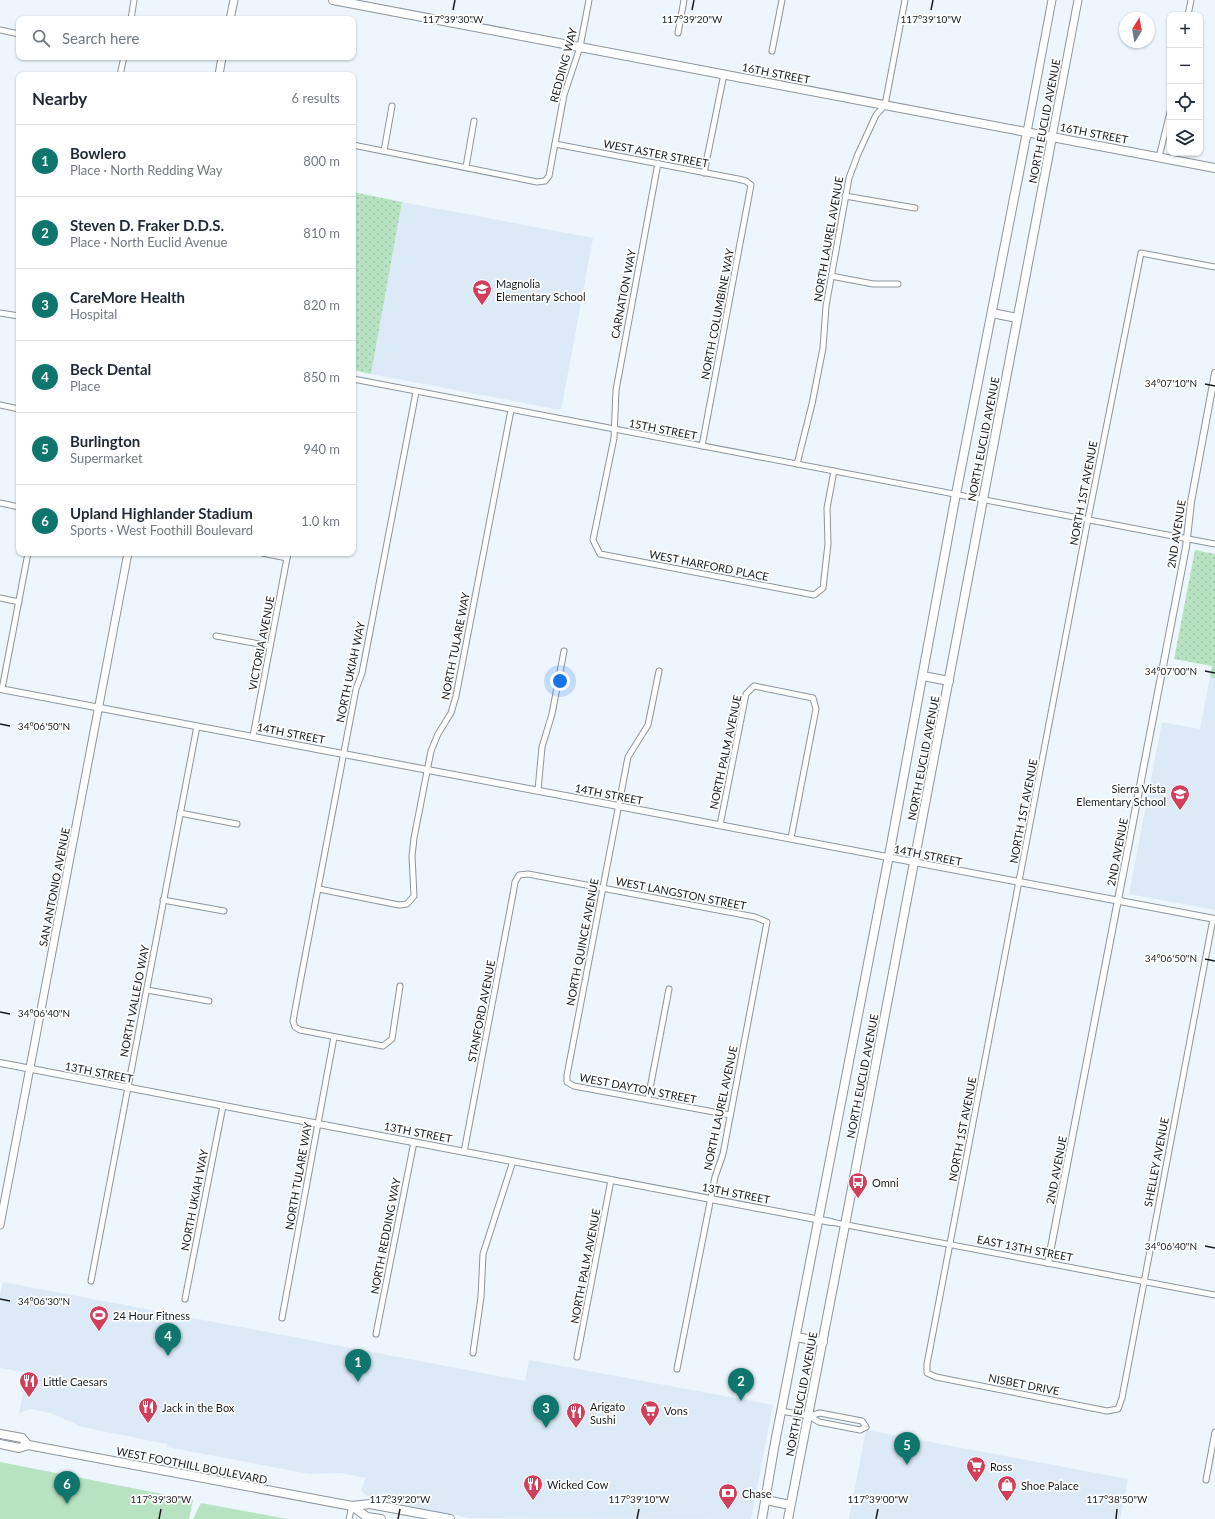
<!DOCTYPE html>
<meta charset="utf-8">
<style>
body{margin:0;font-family:Lato,sans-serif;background:#f2f2f3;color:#1f2937}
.controls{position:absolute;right:12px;top:12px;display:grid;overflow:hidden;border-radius:8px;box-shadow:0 1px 3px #0004}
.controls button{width:36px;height:36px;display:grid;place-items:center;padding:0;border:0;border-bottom:1px solid #e0e1e3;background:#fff;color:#1f2937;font:20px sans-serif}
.compass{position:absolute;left:1119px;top:12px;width:36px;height:36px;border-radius:50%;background:#fff;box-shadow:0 1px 3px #0004;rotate:11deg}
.you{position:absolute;left:560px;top:681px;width:14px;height:14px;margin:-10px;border:3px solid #fff;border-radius:50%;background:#1a73e8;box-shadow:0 0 0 6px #1a73e833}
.badge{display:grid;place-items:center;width:26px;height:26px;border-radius:50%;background:#0f766e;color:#fff;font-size:13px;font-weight:700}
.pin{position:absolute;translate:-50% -33px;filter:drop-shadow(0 1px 2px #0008)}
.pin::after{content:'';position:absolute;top:21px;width:14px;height:12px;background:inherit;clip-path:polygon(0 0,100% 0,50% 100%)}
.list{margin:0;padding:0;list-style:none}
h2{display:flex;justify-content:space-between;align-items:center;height:52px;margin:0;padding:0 16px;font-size:17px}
h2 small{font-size:13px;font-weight:400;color:#747a83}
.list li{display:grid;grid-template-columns:26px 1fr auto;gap:12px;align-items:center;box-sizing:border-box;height:72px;padding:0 16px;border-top:1px solid #e0e1e3}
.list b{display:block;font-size:15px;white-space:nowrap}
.list p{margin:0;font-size:13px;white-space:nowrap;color:#747a83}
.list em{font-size:13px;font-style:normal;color:#747a83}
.icon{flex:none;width:22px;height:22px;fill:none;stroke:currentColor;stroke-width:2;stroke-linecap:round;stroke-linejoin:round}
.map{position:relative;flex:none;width:1215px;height:1519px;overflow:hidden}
.search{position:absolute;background:#fff;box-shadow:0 1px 3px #0004;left:16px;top:16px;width:340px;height:44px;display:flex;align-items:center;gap:10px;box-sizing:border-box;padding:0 14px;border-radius:8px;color:#747a83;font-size:15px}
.panel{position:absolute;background:#fff;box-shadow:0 1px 3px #0004;left:16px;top:72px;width:340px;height:484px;border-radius:8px}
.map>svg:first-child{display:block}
.built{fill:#dce9f7}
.park{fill:url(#park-dots)}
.pitch{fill:#b8e3c2}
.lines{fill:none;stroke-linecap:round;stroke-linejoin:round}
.minor-casing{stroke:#8d949c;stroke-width:7}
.tertiary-casing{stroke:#8d949c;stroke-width:8}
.secondary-casing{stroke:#8d949c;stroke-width:9}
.primary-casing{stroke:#8d949c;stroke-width:10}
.minor{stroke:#fff;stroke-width:5}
.tertiary{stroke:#fff;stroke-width:6}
.secondary{stroke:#fff;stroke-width:7}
.primary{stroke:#fff;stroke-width:8}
.ticks{fill:none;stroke:#191c1f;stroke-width:1.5}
.labels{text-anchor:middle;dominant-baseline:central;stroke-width:3.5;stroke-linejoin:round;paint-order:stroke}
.street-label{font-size:11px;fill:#191c1f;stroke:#fff}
.poi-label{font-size:11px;fill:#191c1f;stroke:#fff;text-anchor:start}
.ticks-label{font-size:10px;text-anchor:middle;fill:#191c1f;stroke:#fff;stroke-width:3.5;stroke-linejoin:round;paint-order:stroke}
</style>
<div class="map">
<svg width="1215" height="1519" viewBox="0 0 1215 1519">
<defs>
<pattern id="park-dots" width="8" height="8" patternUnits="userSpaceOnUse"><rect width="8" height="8" fill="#b8e3c2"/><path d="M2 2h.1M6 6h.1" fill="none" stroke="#9ec2a6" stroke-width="1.8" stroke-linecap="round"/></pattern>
</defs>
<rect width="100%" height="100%" fill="#edf5fd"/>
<!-- built -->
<g class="built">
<polygon points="402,202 593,238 561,410 371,374"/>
<polygon points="1210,677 1215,678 1215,910 1129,894 1162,722 1200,729"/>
<polygon points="3,1282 525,1381 529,1360 773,1405 751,1519 469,1518 380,1500 380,1498 367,1496 361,1490 366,1478 341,1473 310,1474 167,1447 167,1444 82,1427 51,1413 30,1409 19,1413 27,1373 0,1368 0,1295"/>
<polygon points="866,1430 1128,1479 1120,1519 849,1519"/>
</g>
<!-- park -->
<g class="park">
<polygon points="353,192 402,202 371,374 353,370"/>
<polygon points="1195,550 1215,554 1215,678 1210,677 1212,666 1174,659"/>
</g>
<!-- pitch -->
<g class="pitch">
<polygon points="0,1462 193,1500 189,1519 0,1519"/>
<polygon points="201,1503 287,1519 193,1519"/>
</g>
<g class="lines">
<!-- minor casing -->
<g class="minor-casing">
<g id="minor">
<polyline points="1188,15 1191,0"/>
<polyline points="131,19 134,0"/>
<polyline points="0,30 19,34"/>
<polyline points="678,33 684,0"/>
<polyline points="772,51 782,0"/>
<polyline points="120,75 124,57"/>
<polyline points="555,144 738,179 746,181 751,185 702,446"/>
<polyline points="353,145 537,182 545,181 549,176 564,95 580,47 589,0"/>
<polyline points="384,151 392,106"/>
<polyline points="1159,157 1170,112"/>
<polyline points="658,163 616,390 614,438 593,540 600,554 814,595 823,588 828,544 827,508 834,471"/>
<polyline points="466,167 474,121"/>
<polyline points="704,173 724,74"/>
<polyline points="845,196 915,208"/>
<polyline points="831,276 873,284 898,284"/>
<polyline points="0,313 19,316"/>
<polyline points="353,379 1215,544"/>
<polyline points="0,405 19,409"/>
<polyline points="797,464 812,404 823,348 826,306 849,178 858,154 876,115 885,105 905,0"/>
<polyline points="0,503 19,507"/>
<polyline points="262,553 287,558"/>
<polyline points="0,598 19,602"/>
<polyline points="216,636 270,646"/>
<polyline points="659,671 648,725 628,757 567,1075 567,1082 574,1086 730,1115"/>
<polyline points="2,689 28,553"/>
<polyline points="253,736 288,553"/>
<polyline points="538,790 542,747 552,714 564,651"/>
<polyline points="180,813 237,824"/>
<polyline points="720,825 746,694 754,686 813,698 816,709 791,838"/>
<polyline points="319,889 399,905 407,904 414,896 412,856 414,838 431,751 438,734 451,713 456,696 511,410"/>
<polyline points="163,900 224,911"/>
<polyline points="1213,919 1122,1398 1118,1409 1107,1411 936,1377 927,1373 927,1364 1088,519 1141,253 1215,267"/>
<polyline points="400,986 392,1039 383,1046 300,1030 295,1027 293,1021 300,983 356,689 362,673 416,392"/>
<polyline points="147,990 209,1001"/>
<polyline points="648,1099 669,989"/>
<polyline points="464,1152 513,894 515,882 519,875 528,874 755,917 767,922 723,1154 715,1177 677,1369"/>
<polyline points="831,1222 1215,1295"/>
<polyline points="91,1281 197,726"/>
<polyline points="185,1299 223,1106"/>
<polyline points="282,1318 334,1037"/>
<polyline points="376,1334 414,1142"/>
<polyline points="473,1353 481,1297 483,1254 513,1161"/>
<polyline points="577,1357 611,1180"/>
<polyline points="781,1411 809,1416 819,1422 860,1430 866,1427 862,1421 820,1413 809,1416"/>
<polyline points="1206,1480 1215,1432"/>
<polyline points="349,1519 352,1506"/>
</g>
</g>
<!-- tertiary casing -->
<g class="tertiary-casing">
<g id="tertiary">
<polyline points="0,689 1215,919"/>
<polyline points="0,1063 831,1222"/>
<polyline points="1048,1263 1186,547 1191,502 1215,373"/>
</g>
</g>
<!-- secondary casing -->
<g class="secondary-casing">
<g id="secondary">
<polyline points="230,19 234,0"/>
<polyline points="219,75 222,57"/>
<polyline points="1027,132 1052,0"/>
<polyline points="1052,137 1078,0"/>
<polyline points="0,1225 128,553"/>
</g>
</g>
<!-- primary casing -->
<g class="primary-casing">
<g id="primary">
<polyline points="333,0 1215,168"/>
<polyline points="992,313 1017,318"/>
<polyline points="923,676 949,681"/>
<polyline points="796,1337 823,1342"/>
<polyline points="0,1434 22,1438 28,1445"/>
<polyline points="0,1444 19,1448 28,1445 352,1506 370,1504 450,1519"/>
<polyline points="766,1500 790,1505"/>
<polyline points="352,1506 367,1517 381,1519"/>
<polyline points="762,1519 774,1448 891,845 956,494 1027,132"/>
<polyline points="788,1519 845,1225 1052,137"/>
</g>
</g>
<!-- minor -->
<use href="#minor" class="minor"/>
<!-- tertiary -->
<use href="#tertiary" class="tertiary"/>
<!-- secondary -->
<use href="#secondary" class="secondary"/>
<!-- primary -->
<use href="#primary" class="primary"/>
</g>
<!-- ticks -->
<path class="ticks" d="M453,10L455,0M692,10L694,0M931,10L933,0M1205,384L1215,386M1205,671L1215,673M0,724L10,726M1205,959L1215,961M0,1012L10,1014M1205,1246L1215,1248M0,1299L10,1301M159,1519L161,1509M398,1519L400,1509M637,1519L639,1509M876,1519L878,1509M1116,1519L1117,1509"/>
<!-- icons -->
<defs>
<g id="school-pin" transform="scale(1)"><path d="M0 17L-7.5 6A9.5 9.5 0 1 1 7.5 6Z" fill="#d0405c" stroke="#fff"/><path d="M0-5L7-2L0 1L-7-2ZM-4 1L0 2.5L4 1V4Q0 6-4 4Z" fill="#fff"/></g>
<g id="bus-pin" transform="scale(1)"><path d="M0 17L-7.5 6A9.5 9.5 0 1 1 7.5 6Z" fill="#d0405c" stroke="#fff"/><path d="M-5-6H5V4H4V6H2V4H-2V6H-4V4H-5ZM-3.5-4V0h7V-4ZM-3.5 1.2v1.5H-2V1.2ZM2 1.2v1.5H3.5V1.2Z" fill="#fff"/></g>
<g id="stadium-pin" transform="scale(1)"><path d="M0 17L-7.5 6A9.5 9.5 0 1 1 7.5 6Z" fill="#d0405c" stroke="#fff"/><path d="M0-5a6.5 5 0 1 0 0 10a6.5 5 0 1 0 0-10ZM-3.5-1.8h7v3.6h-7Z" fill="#fff"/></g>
<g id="restaurant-pin" transform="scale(1)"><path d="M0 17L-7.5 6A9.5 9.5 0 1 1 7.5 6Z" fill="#d0405c" stroke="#fff"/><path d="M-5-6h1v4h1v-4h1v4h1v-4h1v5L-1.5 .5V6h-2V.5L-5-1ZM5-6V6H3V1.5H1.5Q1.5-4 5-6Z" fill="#fff"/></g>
<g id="supermarket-pin" transform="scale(1)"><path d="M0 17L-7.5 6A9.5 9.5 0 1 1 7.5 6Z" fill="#d0405c" stroke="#fff"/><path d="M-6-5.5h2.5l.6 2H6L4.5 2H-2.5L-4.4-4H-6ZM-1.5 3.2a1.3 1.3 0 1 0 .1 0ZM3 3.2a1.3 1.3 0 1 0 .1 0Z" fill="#fff"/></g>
<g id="shop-pin" transform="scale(1)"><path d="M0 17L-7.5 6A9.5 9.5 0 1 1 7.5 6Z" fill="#d0405c" stroke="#fff"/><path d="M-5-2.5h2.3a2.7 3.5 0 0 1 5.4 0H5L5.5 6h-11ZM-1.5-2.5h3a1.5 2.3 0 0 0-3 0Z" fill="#fff"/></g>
<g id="bank-pin" transform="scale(1)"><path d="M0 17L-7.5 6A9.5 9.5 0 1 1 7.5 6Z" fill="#d0405c" stroke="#fff"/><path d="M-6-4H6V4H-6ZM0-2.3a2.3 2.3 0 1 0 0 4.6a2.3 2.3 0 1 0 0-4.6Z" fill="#fff"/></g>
</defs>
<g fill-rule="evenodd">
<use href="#school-pin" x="482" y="289"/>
<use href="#school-pin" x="1180" y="794"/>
<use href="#bus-pin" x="858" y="1182"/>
<use href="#stadium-pin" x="99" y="1315"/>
<use href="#restaurant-pin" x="29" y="1381"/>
<use href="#restaurant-pin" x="148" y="1407"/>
<use href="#supermarket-pin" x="650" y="1410"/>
<use href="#restaurant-pin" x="576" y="1412"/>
<use href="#supermarket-pin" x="976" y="1466"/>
<use href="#restaurant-pin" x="533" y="1484"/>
<use href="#shop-pin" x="1007" y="1485"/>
<use href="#bank-pin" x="728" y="1493"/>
</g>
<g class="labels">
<!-- street labels -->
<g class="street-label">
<text transform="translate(563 65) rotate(-75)">REDDING WAY</text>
<text transform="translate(776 73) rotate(11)">16TH STREET</text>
<text transform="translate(1044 121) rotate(-79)">NORTH EUCLID AVENUE</text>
<text transform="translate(1094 133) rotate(11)">16TH STREET</text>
<text transform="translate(656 153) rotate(11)">WEST ASTER STREET</text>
<text transform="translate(828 239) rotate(-80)">NORTH LAUREL AVENUE</text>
<text transform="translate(623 294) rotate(-79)">CARNATION WAY</text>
<text transform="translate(717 314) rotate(-79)">NORTH COLUMBINE WAY</text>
<text transform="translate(663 429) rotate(11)">15TH STREET</text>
<text transform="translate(983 439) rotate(-79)">NORTH EUCLID AVENUE</text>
<text transform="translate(1083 493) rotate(-79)">NORTH 1ST AVENUE</text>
<text transform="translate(1176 534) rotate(-81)">2ND AVENUE</text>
<text transform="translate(709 565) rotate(11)">WEST HARFORD PLACE</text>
<text transform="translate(261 643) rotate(-79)">VICTORIA AVENUE</text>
<text transform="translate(455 646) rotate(-79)">NORTH TULARE WAY</text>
<text transform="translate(350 672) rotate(-78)">NORTH UKIAH WAY</text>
<text transform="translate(291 733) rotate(11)">14TH STREET</text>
<text transform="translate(725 752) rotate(-78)">NORTH PALM AVENUE</text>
<text transform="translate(923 758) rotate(-79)">NORTH EUCLID AVENUE</text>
<text transform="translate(609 794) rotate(11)">14TH STREET</text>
<text transform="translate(1023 811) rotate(-79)">NORTH 1ST AVENUE</text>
<text transform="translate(1117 852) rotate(-79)">2ND AVENUE</text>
<text transform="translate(928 855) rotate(11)">14TH STREET</text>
<text transform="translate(54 887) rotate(-79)">SAN ANTONIO AVENUE</text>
<text transform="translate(681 893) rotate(11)">WEST LANGSTON STREET</text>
<text transform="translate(582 942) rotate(-79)">NORTH QUINCE AVENUE</text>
<text transform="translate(134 1001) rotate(-79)">NORTH VALLEJO WAY</text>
<text transform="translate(481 1011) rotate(-79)">STANFORD AVENUE</text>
<text transform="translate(99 1072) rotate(11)">13TH STREET</text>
<text transform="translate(862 1076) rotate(-79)">NORTH EUCLID AVENUE</text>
<text transform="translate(638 1088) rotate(11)">WEST DAYTON STREET</text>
<text transform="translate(720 1108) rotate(-78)">NORTH LAUREL AVENUE</text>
<text transform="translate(962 1129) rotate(-79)">NORTH 1ST AVENUE</text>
<text transform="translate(418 1132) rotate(11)">13TH STREET</text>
<text transform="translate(1156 1162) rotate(-79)">SHELLEY AVENUE</text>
<text transform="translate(1056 1170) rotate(-79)">2ND AVENUE</text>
<text transform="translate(298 1176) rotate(-80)">NORTH TULARE WAY</text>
<text transform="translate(736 1193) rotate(11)">13TH STREET</text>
<text transform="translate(194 1200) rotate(-79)">NORTH UKIAH WAY</text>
<text transform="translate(385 1236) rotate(-79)">NORTH REDDING WAY</text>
<text transform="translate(1025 1248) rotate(11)">EAST 13TH STREET</text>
<text transform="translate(585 1266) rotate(-79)">NORTH PALM AVENUE</text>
<text transform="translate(1024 1384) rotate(11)">NISBET DRIVE</text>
<text transform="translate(801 1394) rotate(-79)">NORTH EUCLID AVENUE</text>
<text transform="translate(192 1465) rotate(11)">WEST FOOTHILL BOULEVARD</text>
</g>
<!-- poi labels -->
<g class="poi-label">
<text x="496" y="283">Magnolia<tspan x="496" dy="13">Elementary School</tspan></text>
<text x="1166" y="788" text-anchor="end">Sierra Vista<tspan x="1166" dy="13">Elementary School</tspan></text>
<text x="872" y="1182">Omni</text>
<text x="113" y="1315">24 Hour Fitness</text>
<text x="43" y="1381">Little Caesars</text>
<text x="590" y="1406">Arigato<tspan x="590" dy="13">Sushi</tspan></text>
<text x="162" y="1407">Jack in the Box</text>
<text x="664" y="1410">Vons</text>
<text x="990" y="1466">Ross</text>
<text x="547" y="1484">Wicked Cow</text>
<text x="1021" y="1485">Shoe Palace</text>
<text x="742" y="1493">Chase</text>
</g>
</g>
<g class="ticks-label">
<text x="453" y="23">117°39'30"W</text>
<text x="692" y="23">117°39'20"W</text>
<text x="931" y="23">117°39'10"W</text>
<text x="1171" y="387">34°07'10"N</text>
<text x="1171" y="675">34°07'00"N</text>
<text x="44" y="730">34°06'50"N</text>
<text x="1171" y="962">34°06'50"N</text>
<text x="44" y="1017">34°06'40"N</text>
<text x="1171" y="1250">34°06'40"N</text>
<text x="44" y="1305">34°06'30"N</text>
<text x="161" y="1503">117°39'30"W</text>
<text x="400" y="1503">117°39'20"W</text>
<text x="639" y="1503">117°39'10"W</text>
<text x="878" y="1503">117°39'00"W</text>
<text x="1117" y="1503">117°38'50"W</text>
</g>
</svg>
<div class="controls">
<button>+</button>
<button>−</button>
<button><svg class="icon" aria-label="locate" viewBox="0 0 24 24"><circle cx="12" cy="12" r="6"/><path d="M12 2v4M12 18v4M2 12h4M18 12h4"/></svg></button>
<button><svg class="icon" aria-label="layers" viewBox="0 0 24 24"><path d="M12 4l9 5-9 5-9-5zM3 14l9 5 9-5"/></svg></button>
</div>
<svg class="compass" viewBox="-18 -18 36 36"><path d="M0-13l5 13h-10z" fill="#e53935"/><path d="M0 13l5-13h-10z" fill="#747a83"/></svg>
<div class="you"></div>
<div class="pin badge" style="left:358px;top:1382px">1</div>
<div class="pin badge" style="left:741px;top:1401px">2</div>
<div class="pin badge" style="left:546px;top:1428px">3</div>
<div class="pin badge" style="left:168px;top:1356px">4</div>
<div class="pin badge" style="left:907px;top:1465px">5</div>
<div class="pin badge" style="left:67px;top:1504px">6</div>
<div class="search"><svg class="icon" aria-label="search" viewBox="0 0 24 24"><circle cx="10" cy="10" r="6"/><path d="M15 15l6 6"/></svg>Search here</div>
<section class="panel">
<h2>Nearby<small>6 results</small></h2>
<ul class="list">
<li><span class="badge">1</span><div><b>Bowlero</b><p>Place · North Redding Way</p></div><em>800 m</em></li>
<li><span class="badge">2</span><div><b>Steven D. Fraker D.D.S.</b><p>Place · North Euclid Avenue</p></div><em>810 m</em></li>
<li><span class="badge">3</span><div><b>CareMore Health</b><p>Hospital</p></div><em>820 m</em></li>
<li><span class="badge">4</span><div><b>Beck Dental</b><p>Place</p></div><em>850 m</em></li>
<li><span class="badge">5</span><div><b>Burlington</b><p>Supermarket</p></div><em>940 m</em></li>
<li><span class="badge">6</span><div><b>Upland Highlander Stadium</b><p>Sports · West Foothill Boulevard</p></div><em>1.0 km</em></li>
</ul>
</section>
</div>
